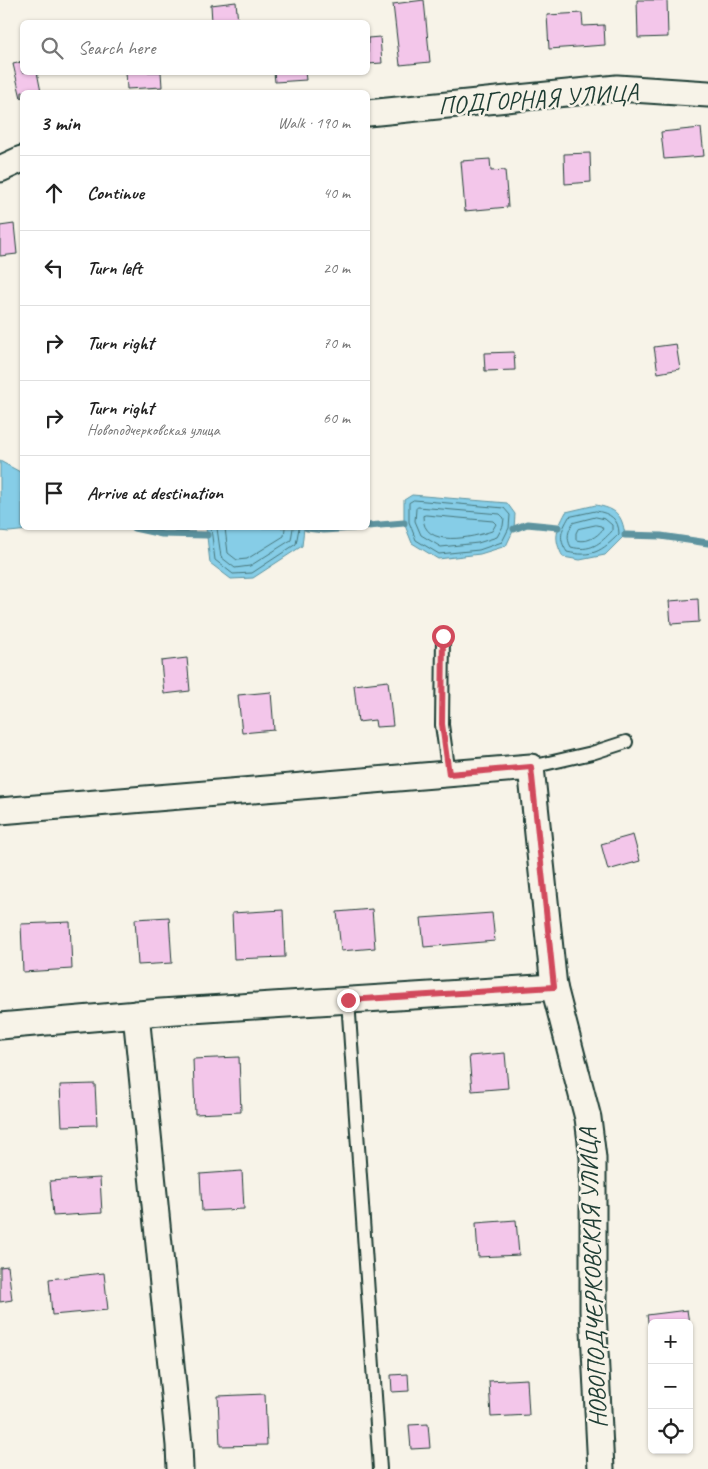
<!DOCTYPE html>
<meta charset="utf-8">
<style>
body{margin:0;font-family:Caveat,sans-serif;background:#f6f6f6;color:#222}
.controls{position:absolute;right:15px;bottom:15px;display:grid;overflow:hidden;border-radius:8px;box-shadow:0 1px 4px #0004}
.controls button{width:45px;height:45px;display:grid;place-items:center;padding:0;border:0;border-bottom:1px solid #e0e0e0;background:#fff;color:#222;font:25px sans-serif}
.stop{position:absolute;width:15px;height:15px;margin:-11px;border:4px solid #d1495b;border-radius:50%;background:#fff}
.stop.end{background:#d1495b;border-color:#fff;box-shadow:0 1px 5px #0008}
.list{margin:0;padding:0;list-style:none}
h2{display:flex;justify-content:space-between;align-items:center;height:65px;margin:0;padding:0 20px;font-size:21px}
h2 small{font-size:16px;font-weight:400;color:#767676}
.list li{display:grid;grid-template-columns:32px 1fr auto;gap:15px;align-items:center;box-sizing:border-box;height:75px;padding:0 20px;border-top:1px solid #e0e0e0}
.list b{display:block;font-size:19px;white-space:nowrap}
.list p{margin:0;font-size:16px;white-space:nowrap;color:#767676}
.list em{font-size:16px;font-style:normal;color:#767676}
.icon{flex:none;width:28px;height:28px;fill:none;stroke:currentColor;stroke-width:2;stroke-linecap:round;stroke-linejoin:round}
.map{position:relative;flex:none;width:708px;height:1469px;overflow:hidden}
.search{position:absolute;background:#fff;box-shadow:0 1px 4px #0004;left:20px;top:20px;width:350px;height:55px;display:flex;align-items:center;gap:12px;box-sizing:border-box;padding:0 18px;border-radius:8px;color:#767676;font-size:19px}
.panel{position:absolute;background:#fff;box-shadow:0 1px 4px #0004;left:20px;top:90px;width:350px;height:440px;border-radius:8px}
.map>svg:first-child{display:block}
.water{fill:#86cde7;stroke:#5d939f}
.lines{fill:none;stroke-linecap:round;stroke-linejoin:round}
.shore{stroke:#48777c;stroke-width:1}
.stream{stroke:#5d939f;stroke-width:7}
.building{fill:#f3c6ea;stroke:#1f3d34}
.service-casing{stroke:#1f3d34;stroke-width:16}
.minor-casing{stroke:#1f3d34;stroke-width:29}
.service{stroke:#f7f3e8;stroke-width:12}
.minor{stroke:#f7f3e8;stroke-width:25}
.route{stroke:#d1495b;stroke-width:6}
.labels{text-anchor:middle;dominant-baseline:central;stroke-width:5;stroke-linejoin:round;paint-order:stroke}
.street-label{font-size:25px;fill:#1f3d34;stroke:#f7f3e8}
</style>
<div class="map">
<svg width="708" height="1469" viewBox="0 0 708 1469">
<rect width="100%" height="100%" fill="#f7f3e8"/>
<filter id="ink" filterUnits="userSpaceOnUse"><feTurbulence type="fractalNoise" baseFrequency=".02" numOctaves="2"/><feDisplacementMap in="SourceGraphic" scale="10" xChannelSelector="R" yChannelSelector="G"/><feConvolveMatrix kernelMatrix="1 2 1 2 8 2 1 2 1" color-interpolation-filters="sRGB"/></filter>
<g filter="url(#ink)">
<!-- water -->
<g class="water">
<polygon points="0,461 22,473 22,528 48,528 9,532 0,531"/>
<polygon points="412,495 507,503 515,514 514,529 506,546 480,554 438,559 412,543 404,523 404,500"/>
<path d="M596,505C616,509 622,514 625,535L605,555L580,560L563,557C553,538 556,531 566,512Z"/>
<polygon points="206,528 304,528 302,546 253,578 231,579 210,563"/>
</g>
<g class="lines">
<!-- shore -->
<g class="shore">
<polygon points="414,500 504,508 510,515 509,528 502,542 479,550 439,554 416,540 409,522 409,503"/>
<polygon points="418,507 500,514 504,518 503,526 497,537 478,543 441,547 421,535 415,521 416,509"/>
<path d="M596,511C610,513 619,519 619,534C602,551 592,558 567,552C558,538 561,531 569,517Z"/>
<path d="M426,515L493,521L496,524L492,531C474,537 422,550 423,516Z"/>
<path d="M596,517L605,519L612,525V531C600,544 590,552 571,547C566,538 568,531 573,523Z"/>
<path d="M596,525L601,526L603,529C597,537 587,543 576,540V533L578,529Z"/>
<polyline points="211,528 215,560 233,574 252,573 296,544 299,528"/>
<polyline points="217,528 221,557 235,568 250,566 291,540 293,528"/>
<polyline points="225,528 228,553 237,560 247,559 284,536 285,528"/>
</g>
<!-- stream -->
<g class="stream">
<polyline points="368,526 404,523"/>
<polyline points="134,528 162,534 207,535"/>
<polyline points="307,528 324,530 353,528"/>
<polyline points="514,529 527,524 558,527"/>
<polyline points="625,535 661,536 708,543"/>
</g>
</g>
<!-- building -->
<g class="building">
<polygon points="424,0 430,62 400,65 393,4"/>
<polygon points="637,0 667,0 668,37 638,38"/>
<polygon points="236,2 238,22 212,22 211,5"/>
<polygon points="582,13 583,26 604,25 605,45 549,49 547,15"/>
<polygon points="380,37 382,63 368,64 368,38"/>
<polygon points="22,62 22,72 37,72 41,92 22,92 22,98 21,98 13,64"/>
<polygon points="126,72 161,72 162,87 127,89"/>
<polygon points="274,72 305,72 306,80 275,82"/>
<polygon points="701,128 704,156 664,159 661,132"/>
<polygon points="590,153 591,182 565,184 564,154"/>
<polygon points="490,159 491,171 505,170 508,207 465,211 461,161"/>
<polygon points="14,224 17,254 0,256 0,226"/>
<polygon points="676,344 680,369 658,373 654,347"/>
<polygon points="514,352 515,370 485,371 484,353"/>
<polygon points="698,599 699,622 671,624 669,601"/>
<polygon points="187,658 190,691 164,694 161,661"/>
<polygon points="388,681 393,726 376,727 375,720 358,722 354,685"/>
<polygon points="271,692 274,730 242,733 238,695"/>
<polygon points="633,835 640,861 608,870 601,844"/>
<polygon points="372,909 375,948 341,951 337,912"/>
<polygon points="283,910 285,957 234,959 232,913"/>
<polygon points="492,913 495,941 424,947 421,918"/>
<polygon points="169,917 172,963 138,965 135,919"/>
<polygon points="70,922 72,969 23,972 21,924"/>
<polygon points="505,1053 508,1088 472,1091 469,1056"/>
<polygon points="239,1057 241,1112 195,1114 193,1059"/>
<polygon points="95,1084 97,1125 62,1126 60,1085"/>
<polygon points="242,1171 244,1209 202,1211 200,1174"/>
<polygon points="100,1178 102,1213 53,1216 50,1181"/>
<polygon points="516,1220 519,1255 478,1257 476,1223"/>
<polygon points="8,1266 12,1300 0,1302 0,1267"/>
<polygon points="104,1273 108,1310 52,1315 49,1279"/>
<polygon points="687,1310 689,1323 652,1323 651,1341 647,1315"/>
<polygon points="408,1374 409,1391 392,1392 391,1375"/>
<polygon points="527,1379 529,1415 491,1417 489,1381"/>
<polygon points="265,1394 267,1445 220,1446 218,1396"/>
<polygon points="428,1424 430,1448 411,1449 409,1425"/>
</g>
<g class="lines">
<!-- service casing -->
<g class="service-casing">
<g id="service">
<polyline points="443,636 442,725 449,774"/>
<polyline points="531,767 592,753 626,742"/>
<polyline points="348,1000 380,1469"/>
</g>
</g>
<!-- minor casing -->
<g class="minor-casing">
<g id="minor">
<polyline points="368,113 617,88 708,94"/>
<polyline points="0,169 22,159"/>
<polyline points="0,811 531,767 554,987"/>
<polyline points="136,1014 179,1445 180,1469"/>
<polyline points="0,1026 161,1012 554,987 588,1118 593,1158 593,1311 601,1469"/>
</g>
</g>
<!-- service -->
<use href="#service" class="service"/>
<!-- minor -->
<use href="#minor" class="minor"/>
</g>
</g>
<g class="lines" filter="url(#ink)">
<!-- route -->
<polyline class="route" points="348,1000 554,987 531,767 449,774 442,724 443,636"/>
</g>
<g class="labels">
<!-- street labels -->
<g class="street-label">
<text transform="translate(538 99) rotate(-4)">ПОДГОРНАЯ УЛИЦА</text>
<text transform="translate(593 1278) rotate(-92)">НОВОПОДЧЕРКОВСКАЯ УЛИЦА</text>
</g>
</g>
</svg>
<div class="controls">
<button>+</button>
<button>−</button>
<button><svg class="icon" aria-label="locate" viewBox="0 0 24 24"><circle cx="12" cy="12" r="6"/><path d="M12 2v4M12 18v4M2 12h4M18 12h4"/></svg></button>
</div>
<div class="stop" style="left:443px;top:636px"></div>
<div class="stop end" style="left:348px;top:1000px"></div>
<div class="search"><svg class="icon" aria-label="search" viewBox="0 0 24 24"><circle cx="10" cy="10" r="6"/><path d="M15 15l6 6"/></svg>Search here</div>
<section class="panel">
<h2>3 min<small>Walk · 190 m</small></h2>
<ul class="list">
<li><svg class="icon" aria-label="ahead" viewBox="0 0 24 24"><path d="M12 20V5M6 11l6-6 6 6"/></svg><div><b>Continue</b></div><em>40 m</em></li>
<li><svg class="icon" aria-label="left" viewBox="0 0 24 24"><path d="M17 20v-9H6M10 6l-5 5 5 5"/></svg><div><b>Turn left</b></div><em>20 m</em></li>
<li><svg class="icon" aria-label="right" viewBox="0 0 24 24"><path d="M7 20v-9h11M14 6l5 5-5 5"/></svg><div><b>Turn right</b></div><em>70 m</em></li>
<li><svg class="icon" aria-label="right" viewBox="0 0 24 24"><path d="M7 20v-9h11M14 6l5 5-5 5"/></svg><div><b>Turn right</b><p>Новоподчерковская улица</p></div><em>60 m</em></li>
<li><svg class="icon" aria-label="arrive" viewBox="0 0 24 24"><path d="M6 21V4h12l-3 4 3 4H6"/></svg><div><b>Arrive at destination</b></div></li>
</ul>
</section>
</div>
